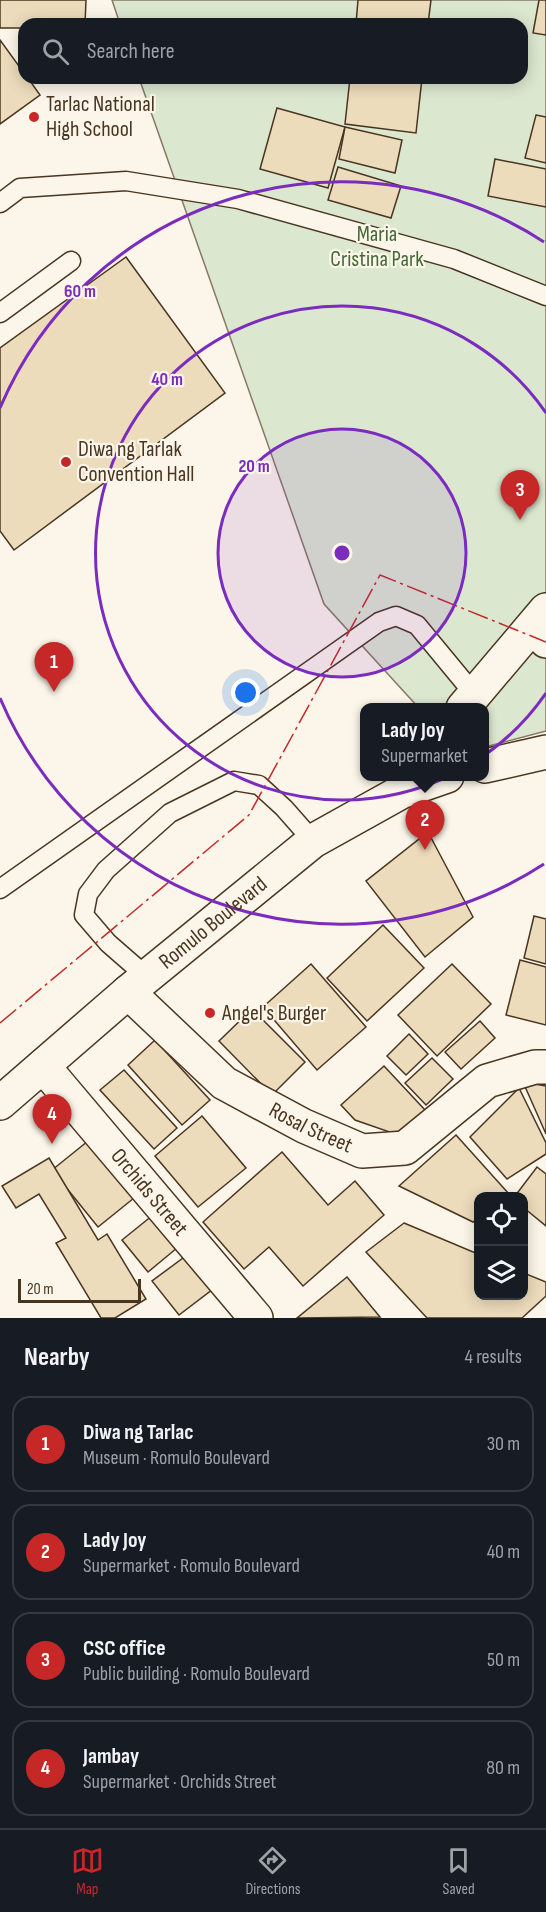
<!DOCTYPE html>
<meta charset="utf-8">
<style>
body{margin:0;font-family:"Sofia Sans Condensed",sans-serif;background:#242831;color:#f1f3f6}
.controls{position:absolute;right:18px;bottom:18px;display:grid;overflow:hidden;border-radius:12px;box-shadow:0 3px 15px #0003}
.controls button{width:54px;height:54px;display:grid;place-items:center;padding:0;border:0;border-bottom:2px solid #363941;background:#171b24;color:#f1f3f6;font:30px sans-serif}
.scale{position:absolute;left:18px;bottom:15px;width:123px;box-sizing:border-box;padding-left:6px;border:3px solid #4a3520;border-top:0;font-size:16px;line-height:21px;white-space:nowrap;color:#4a3520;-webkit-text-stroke:4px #fbf6e9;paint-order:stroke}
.you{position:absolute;left:246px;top:693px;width:21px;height:21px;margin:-15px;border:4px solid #fff;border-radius:50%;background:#1a73e8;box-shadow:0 0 0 9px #1a73e833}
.badge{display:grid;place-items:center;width:39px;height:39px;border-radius:50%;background:#c62828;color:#fff;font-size:20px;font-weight:700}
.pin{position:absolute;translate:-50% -50px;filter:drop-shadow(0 2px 3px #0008)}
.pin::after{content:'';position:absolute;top:32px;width:21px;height:18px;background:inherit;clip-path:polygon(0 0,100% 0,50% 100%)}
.popup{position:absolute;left:360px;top:703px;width:129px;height:78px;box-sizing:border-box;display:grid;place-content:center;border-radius:12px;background:#171b24;filter:drop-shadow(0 2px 4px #0005);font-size:20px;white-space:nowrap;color:#9ea1a6}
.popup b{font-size:22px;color:#f1f3f6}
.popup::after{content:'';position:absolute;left:50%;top:100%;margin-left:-12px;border:12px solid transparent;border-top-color:#171b24}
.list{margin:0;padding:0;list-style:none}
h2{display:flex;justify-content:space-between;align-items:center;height:78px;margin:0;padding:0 24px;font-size:26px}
h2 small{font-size:20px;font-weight:400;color:#9ea1a6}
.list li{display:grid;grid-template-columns:39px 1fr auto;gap:18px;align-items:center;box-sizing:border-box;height:96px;margin:0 12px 12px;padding:0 12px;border:2px solid #363941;border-radius:18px}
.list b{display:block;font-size:22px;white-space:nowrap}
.list p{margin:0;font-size:20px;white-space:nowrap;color:#9ea1a6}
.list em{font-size:20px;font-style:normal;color:#9ea1a6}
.icon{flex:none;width:33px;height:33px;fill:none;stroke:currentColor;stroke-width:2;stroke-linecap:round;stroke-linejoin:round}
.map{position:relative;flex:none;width:546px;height:1318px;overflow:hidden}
.search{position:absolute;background:#171b24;box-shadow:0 3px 15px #0003;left:18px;right:18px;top:18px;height:66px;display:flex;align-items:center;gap:15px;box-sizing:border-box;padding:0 21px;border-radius:18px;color:#9ea1a6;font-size:22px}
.sheet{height:510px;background:#171b24}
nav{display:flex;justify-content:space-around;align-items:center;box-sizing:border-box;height:84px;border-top:2px solid #363941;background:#171b24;font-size:16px;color:#9ea1a6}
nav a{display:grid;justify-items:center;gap:3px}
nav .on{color:#c62828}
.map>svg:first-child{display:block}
.green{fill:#dce7d0;stroke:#887966;stroke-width:1.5}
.building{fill:#ecdcbc;stroke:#4a3520;stroke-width:1.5}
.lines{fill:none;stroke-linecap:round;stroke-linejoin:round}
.lane-casing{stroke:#4a3520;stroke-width:21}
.street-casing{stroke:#4a3520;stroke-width:36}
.secondary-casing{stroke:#4a3520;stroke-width:36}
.highway-casing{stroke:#4a3520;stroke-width:36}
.lane{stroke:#fbf6e9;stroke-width:18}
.street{stroke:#fbf6e9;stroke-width:33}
.secondary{stroke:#fbf6e9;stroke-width:33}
.highway{stroke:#fbf6e9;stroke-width:33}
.power{stroke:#c62828;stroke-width:1.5;stroke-dasharray:21 4.5 3 4.5;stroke-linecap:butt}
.ring{fill:none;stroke:#7b2cbf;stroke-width:3}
.poi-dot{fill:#c62828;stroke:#fbf6e9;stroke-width:2}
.labels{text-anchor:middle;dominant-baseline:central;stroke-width:4.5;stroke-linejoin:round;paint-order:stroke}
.poi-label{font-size:22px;fill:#4a3520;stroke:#fbf6e9;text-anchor:start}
.park-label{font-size:22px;fill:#436837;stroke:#fbf6e9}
.street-label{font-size:22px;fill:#4a3520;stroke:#fbf6e9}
.centre{fill:#7b2cbf;stroke:#fbf6e9;stroke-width:3}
.ring-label{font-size:18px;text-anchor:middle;font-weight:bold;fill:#7b2cbf;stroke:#fbf6e9;stroke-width:4.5;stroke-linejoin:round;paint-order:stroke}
</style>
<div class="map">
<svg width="546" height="1318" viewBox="0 0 546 1318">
<rect width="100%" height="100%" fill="#fbf6e9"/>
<!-- green -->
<polygon class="green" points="112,0 546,0 546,731 485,747 485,708 418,707 324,604 139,78 522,78 522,24 120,24"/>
<!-- building -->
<g class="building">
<polygon points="0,0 86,0 85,24 24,24 24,28 0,28"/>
<polygon points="358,0 431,0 428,24 356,24"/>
<polygon points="539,0 546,0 546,35 533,33"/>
<polygon points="0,40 24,73 24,78 28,78 40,95 0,124"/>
<polygon points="350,78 422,78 416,133 345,124"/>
<polygon points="277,108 345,127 328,188 260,169"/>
<polygon points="536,115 546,117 546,163 525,158"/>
<polygon points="345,127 402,140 395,173 339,159"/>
<polygon points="495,159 546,169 546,207 488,196"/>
<polygon points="338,167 401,186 391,218 328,200"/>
<polygon points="126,257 225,393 14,550 0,531 0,348"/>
<polygon points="428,832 473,917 425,957 366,881"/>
<polygon points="534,916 546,919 546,964 524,958"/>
<polygon points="383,925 424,968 367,1021 327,978"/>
<polygon points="520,960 546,967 546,1025 506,1015"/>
<polygon points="311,964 366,1027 317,1070 263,1007"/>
<polygon points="452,964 491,1004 437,1056 398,1015"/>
<polygon points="252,1009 305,1062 272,1095 219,1041"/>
<polygon points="480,1021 495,1038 461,1069 445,1052"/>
<polygon points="409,1034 428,1054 406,1075 387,1056"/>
<polygon points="155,1040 210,1100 182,1125 128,1065"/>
<polygon points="432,1058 453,1079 426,1105 405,1083"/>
<polygon points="384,1066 425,1110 398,1135 355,1120 341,1105"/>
<polygon points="124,1070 177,1128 154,1149 100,1090"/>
<polygon points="523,1082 546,1086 546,1134"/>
<polygon points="519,1088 546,1143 546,1154 507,1179 470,1137"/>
<polygon points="202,1116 246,1168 198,1207 155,1156"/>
<polygon points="456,1135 509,1194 506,1196 478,1196 478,1218 473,1222 399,1186"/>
<polygon points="93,1137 139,1194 98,1227 52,1170"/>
<polygon points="282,1152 328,1205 355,1181 384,1215 303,1286 269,1247 244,1269 203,1222"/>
<polygon points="49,1158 98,1240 107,1234 146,1299 115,1318 101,1318 56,1243 66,1238 39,1194 16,1208 2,1186"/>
<polygon points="537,1167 546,1174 546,1226 524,1208 524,1196 515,1196"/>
<polygon points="158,1211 183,1243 148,1272 122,1240"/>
<polygon points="404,1223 478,1254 478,1296 524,1296 524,1273 546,1282 546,1296 522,1318 427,1318 366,1252"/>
<polygon points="187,1255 213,1289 179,1315 152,1281"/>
<polygon points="347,1277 380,1317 298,1318 297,1318"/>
</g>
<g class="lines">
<!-- lane casing -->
<g class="lane-casing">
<g id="lane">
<polyline points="0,203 20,188 126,181 238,199 454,259 546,296"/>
<polyline points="0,313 71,261"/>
<polyline points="0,889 379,622 396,616 417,625 474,694"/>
<polyline points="147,977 108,943 84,915 88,894 106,870 170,813 234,781 259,785 284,808 313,841"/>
</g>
</g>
<!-- street casing -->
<g class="street-casing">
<g id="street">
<path id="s1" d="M128,992L224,1083L304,1126L362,1151L405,1148L487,1081L535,1067H546"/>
<path id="s2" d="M43,1066L256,1318"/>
</g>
</g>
<!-- secondary casing -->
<g class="secondary-casing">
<polyline id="secondary" points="463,708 546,610"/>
</g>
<!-- highway casing -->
<g class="highway-casing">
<g id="highway">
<polyline points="540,619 546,641"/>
<polyline points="485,766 546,752"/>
<path id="s3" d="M0,1103L128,992L313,841L401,792L447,776"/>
</g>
</g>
<!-- lane -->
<use href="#lane" class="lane"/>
<!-- street -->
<use href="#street" class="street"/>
<!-- secondary -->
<use href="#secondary" class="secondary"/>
<!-- highway -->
<use href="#highway" class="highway"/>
<!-- power -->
<polyline class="power" points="0,1023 249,815 380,575 546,642"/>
</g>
<!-- distance rings -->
<circle cx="342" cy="553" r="124" fill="#7b2cbf" fill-opacity=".12"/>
<g class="ring">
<circle cx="342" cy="553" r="124"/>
<path d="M546 693A247 247 0 1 1 546 413"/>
<path d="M544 864A371 371 0 0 1 0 698M0 408A371 371 0 0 1 544 242"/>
</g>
<!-- markers -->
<g class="poi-dot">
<circle cx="34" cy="117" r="6"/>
<circle cx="66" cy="462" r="6"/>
<circle cx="210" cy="1013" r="6"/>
</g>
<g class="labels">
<!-- poi labels -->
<g class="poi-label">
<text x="46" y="104">Tarlac National<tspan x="46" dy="25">High School</tspan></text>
<text x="78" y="449">Diwa ng Tarlak<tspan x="78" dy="25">Convention Hall</tspan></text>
<text x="222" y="1013">Angel's Burger</text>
</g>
<!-- park labels -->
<g class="park-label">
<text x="377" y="234">Maria<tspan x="377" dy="25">Cristina Park</tspan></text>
</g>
<!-- street labels -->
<g class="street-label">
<text stroke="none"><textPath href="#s3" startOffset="279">Romulo Boulevard</textPath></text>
<text stroke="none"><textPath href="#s1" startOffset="230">Rosal Street</textPath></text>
<text stroke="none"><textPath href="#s2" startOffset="165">Orchids Street</textPath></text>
</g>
</g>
<circle cx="342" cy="553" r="9" class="centre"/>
<g class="ring-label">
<text x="80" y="297">60 m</text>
<text x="167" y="385">40 m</text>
<text x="254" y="472">20 m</text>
</g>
</svg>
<div class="controls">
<button><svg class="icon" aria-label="locate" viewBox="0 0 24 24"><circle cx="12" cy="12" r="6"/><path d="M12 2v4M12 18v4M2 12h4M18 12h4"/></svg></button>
<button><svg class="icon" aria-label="layers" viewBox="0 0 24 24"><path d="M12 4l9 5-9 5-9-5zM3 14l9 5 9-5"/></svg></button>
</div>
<div class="scale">20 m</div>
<div class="you"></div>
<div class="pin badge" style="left:54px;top:692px">1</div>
<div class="pin badge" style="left:425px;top:850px">2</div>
<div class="popup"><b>Lady Joy</b>Supermarket</div>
<div class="pin badge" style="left:520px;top:520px">3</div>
<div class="pin badge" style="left:52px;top:1144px">4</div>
<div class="search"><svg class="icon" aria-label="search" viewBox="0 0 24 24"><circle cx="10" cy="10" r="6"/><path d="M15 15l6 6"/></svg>Search here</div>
</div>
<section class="sheet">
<h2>Nearby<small>4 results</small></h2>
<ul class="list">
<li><span class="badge">1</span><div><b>Diwa ng Tarlac</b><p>Museum · Romulo Boulevard</p></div><em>30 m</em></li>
<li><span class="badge">2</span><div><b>Lady Joy</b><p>Supermarket · Romulo Boulevard</p></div><em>40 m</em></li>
<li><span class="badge">3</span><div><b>CSC office</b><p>Public building · Romulo Boulevard</p></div><em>50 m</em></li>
<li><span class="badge">4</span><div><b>Jambay</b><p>Supermarket · Orchids Street</p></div><em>80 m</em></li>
</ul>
</section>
<nav>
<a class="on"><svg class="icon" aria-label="map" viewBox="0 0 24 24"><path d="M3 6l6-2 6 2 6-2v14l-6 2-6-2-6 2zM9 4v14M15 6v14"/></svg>Map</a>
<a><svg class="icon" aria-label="directions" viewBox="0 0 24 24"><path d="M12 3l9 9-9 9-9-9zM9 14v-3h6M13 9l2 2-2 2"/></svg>Directions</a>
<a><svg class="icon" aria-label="saved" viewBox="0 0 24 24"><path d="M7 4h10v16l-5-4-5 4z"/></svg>Saved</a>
</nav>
